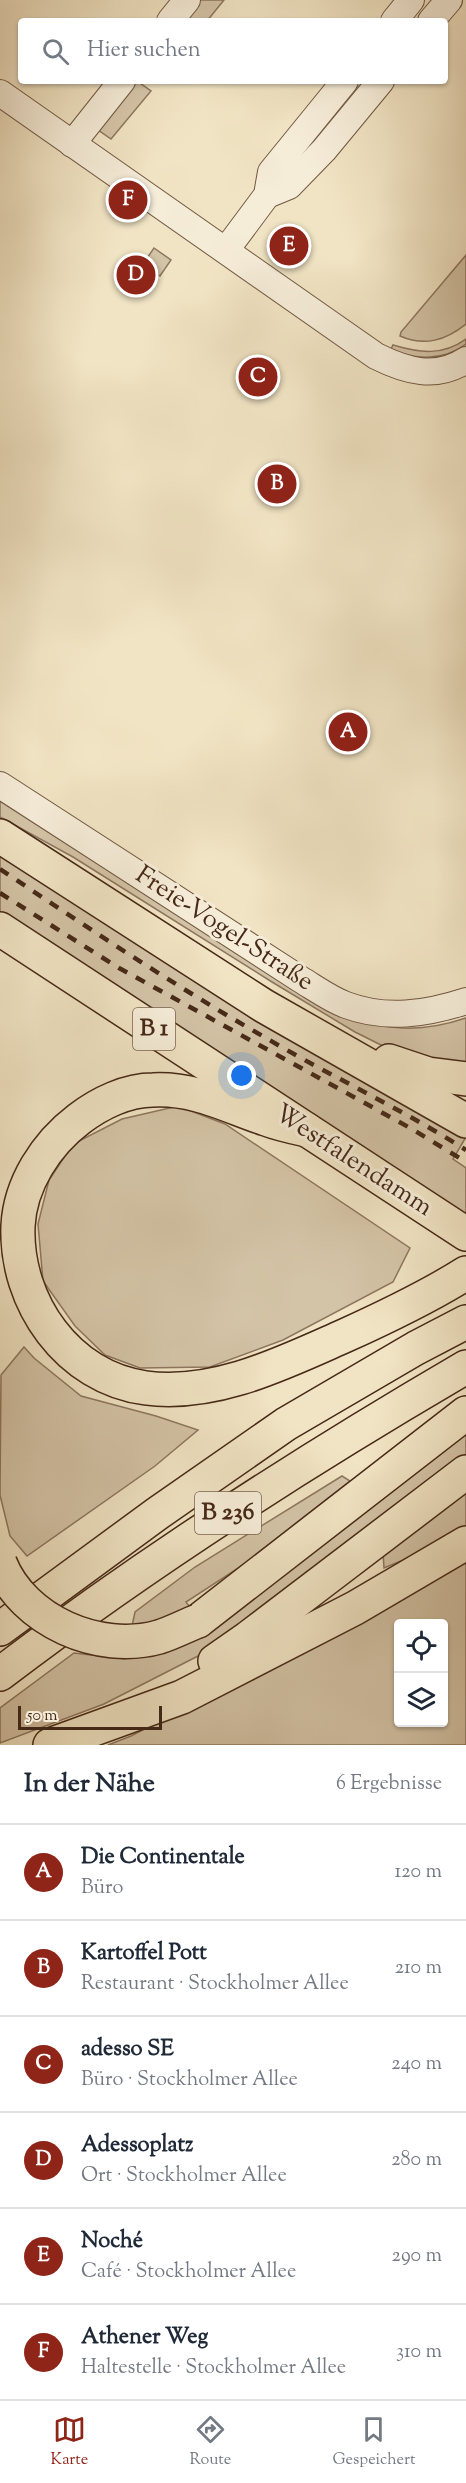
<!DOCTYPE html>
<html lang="de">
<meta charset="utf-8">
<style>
body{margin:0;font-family:"Sorts Mill Goudy",serif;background:#f6f6f7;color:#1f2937}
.controls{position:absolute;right:18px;bottom:18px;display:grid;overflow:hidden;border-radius:6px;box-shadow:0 2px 4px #0004}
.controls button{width:54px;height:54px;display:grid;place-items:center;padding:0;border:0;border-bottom:2px solid #e0e1e3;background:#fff;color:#1f2937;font:30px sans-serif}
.scale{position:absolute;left:18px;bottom:15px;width:144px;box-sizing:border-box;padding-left:6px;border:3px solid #462917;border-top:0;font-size:16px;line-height:21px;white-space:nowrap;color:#462917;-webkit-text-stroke:4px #f6edd9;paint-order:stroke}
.you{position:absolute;left:242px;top:1076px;width:21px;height:21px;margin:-15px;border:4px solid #fff;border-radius:50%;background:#1a73e8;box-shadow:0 0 0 9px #1a73e833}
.badge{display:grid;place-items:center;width:39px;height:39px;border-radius:50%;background:#8f2418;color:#fff;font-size:20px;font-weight:700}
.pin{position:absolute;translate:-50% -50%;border:3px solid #fff;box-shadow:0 2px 6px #0006}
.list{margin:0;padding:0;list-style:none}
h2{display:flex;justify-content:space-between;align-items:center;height:78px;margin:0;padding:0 24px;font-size:26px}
h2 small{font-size:20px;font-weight:400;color:#747a83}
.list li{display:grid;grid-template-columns:39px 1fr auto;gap:18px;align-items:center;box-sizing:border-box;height:96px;padding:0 24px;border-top:2px solid #e0e1e3}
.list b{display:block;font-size:22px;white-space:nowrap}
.list p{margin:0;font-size:20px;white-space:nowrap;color:#747a83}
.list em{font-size:20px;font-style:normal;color:#747a83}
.icon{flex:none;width:33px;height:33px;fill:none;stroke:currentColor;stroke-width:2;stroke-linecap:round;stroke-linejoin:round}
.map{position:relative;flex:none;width:466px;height:1745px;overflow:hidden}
.search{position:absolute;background:#fff;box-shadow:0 2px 4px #0004;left:18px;right:18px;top:18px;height:66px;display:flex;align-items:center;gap:15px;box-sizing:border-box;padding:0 21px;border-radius:6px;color:#747a83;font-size:22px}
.sheet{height:654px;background:#fff}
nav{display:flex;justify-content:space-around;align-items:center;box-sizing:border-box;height:84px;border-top:2px solid #e0e1e3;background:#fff;font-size:16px;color:#747a83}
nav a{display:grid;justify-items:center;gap:3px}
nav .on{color:#8f2418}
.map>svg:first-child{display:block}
.green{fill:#d4c4a7;stroke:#8d765f;stroke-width:1.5;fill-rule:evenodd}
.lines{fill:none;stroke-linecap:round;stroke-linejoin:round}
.minor-casing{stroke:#715842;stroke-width:28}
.highway-casing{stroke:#462917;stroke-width:36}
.minor{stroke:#f6edd9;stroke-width:26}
.highway{stroke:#f1e4c4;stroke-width:33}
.rail{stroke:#462917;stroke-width:4.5;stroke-dasharray:10 10;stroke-linecap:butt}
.highway-bridge-casing{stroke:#462917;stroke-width:36;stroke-linecap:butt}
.highway-bridge{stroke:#f1e4c4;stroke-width:33}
.labels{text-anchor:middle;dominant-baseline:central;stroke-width:6;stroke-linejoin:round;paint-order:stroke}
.shield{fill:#f6edd9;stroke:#7b6451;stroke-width:1.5}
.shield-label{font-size:24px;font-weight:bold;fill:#462917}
.street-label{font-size:26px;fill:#462917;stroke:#f6edd9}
</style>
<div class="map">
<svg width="466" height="1745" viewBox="0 0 466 1745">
<rect width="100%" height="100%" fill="#f1e4c4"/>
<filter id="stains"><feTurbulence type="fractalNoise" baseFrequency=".00333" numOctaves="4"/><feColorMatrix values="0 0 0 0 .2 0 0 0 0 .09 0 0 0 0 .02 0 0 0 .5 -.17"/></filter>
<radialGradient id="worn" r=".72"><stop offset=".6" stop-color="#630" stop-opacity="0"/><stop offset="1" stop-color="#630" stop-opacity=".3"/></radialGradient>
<!-- green -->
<g class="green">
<polygon points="196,0 224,0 207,21 179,21"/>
<polygon points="131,81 137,81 151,91 111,139 94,127"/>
<polygon points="154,248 171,260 160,276 143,264"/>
<path d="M466,255V324C446,340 425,347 400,336L401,332Z"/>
<path d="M466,339V344C445,360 414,361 391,349L393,345C420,353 442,356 466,339Z"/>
<path d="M0,801L328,1011C379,1028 413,1036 466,1018V1071L391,1050L355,1032L272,982L73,857L0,817Z"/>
<polygon points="0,854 304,1048 387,1092 466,1137 453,1159 466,1168 466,1215 0,912"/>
<polygon points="178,1106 225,1124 410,1248 393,1282 283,1340 210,1367 140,1368 105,1355 75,1326 43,1281 38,1224 49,1180 73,1144 122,1119"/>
<polygon points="24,1347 34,1358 81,1396 156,1416 198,1430 155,1466 27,1556 10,1536 0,1495 1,1375"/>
<polygon points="466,1429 466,1454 198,1656 104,1704 0,1743 0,1708 74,1653 125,1659 135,1612 195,1567 342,1476 350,1481 243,1565 186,1602 207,1630"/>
<polygon points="466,1489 466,1526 418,1554 384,1568 383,1552"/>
<path d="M466,1560V1745H108L131,1736ZM398,1624H444V1722H398Z"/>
</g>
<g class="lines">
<!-- minor casing -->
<g class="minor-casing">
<g id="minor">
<polyline points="170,21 187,0"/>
<polyline points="394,21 411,0"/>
<polyline points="431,21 449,0"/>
<path d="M0,93L376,356C406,371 436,380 466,360"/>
<polyline points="72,144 122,81"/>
<polyline points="267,195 289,186 324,150 381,81"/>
<polyline points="226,250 267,195 271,172 345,81"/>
<path d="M0,785L300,979C315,988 330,999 346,1005C386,1020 426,1014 466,1001"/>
</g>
</g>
<!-- highway casing -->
<g class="highway-casing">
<g id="highway">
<polyline points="0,836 264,1006 466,1121"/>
<polyline points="0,929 466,1234"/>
<polyline points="389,1061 428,1074 466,1079"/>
<path d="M307,1130C293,1127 279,1124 266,1119C227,1106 196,1088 153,1090C127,1090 100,1103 79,1119C46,1144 20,1184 18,1226C15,1302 68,1378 146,1388C215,1397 283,1363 344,1336C386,1317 428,1297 466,1273"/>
<polyline points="198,1621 466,1413"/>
<polyline points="0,1629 158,1513 286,1424 416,1348 466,1322"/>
<polyline points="215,1661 248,1638 466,1472"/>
<path d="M0,1674C148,1561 305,1461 466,1367"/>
<polyline points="50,1745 182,1697 355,1608 466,1543"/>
</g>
</g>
<!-- minor -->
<use href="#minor" class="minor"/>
<!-- highway -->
<use href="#highway" class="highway"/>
<!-- rail -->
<g class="rail">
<path d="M0,869C88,928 175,986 266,1038C332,1077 402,1109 466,1150"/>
<polyline points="0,893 119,968 412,1129 466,1162"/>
</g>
<!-- highway-bridge casing -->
<g class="highway-bridge-casing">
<path id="highway-bridge" d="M0,1563C23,1621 99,1654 159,1637C172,1633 185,1626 198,1621"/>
</g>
<!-- highway-bridge -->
<use href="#highway-bridge" class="highway-bridge"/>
</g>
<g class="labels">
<!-- shield labels -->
<g class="shield">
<rect x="133" y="1008" width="42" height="42" rx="4.5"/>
<rect x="195" y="1492" width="66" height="42" rx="4.5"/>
</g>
<g class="shield-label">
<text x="154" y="1029">B 1</text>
<text x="228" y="1513">B 236</text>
</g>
<!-- street labels -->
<g class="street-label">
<text transform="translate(224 929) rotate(33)">Freie-Vogel-Straße</text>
<text transform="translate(353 1161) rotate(33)">Westfalendamm</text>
</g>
</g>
<rect width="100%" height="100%" filter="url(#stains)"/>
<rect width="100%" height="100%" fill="url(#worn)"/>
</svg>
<div class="controls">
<button><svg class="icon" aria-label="locate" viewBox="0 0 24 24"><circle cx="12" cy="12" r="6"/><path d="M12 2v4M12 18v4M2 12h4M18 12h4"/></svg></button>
<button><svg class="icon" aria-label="layers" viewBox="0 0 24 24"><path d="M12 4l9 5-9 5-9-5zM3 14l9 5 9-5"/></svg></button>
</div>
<div class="scale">50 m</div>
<div class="you"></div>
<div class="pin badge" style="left:348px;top:732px">A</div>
<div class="pin badge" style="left:277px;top:484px">B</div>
<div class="pin badge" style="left:258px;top:377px">C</div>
<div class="pin badge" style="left:136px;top:275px">D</div>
<div class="pin badge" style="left:289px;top:246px">E</div>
<div class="pin badge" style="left:128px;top:200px">F</div>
<div class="search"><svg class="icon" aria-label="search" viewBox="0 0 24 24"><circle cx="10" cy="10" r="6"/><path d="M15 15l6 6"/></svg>Hier suchen</div>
</div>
<section class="sheet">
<h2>In der Nähe<small>6 Ergebnisse</small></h2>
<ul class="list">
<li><span class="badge">A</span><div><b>Die Continentale</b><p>Büro</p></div><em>120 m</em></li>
<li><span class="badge">B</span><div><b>Kartoffel Pott</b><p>Restaurant · Stockholmer Allee</p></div><em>210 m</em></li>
<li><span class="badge">C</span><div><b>adesso SE</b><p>Büro · Stockholmer Allee</p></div><em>240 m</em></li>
<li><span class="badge">D</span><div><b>Adessoplatz</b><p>Ort · Stockholmer Allee</p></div><em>280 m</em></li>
<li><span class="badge">E</span><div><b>Noché</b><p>Café · Stockholmer Allee</p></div><em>290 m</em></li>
<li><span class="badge">F</span><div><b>Athener Weg</b><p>Haltestelle · Stockholmer Allee</p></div><em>310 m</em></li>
</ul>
</section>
<nav>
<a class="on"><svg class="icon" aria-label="map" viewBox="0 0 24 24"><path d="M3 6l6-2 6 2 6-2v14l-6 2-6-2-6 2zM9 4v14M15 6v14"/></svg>Karte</a>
<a><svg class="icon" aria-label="directions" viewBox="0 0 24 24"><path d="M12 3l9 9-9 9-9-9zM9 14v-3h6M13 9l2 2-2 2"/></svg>Route</a>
<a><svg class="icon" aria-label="saved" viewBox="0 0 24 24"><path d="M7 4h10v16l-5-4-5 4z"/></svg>Gespeichert</a>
</nav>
